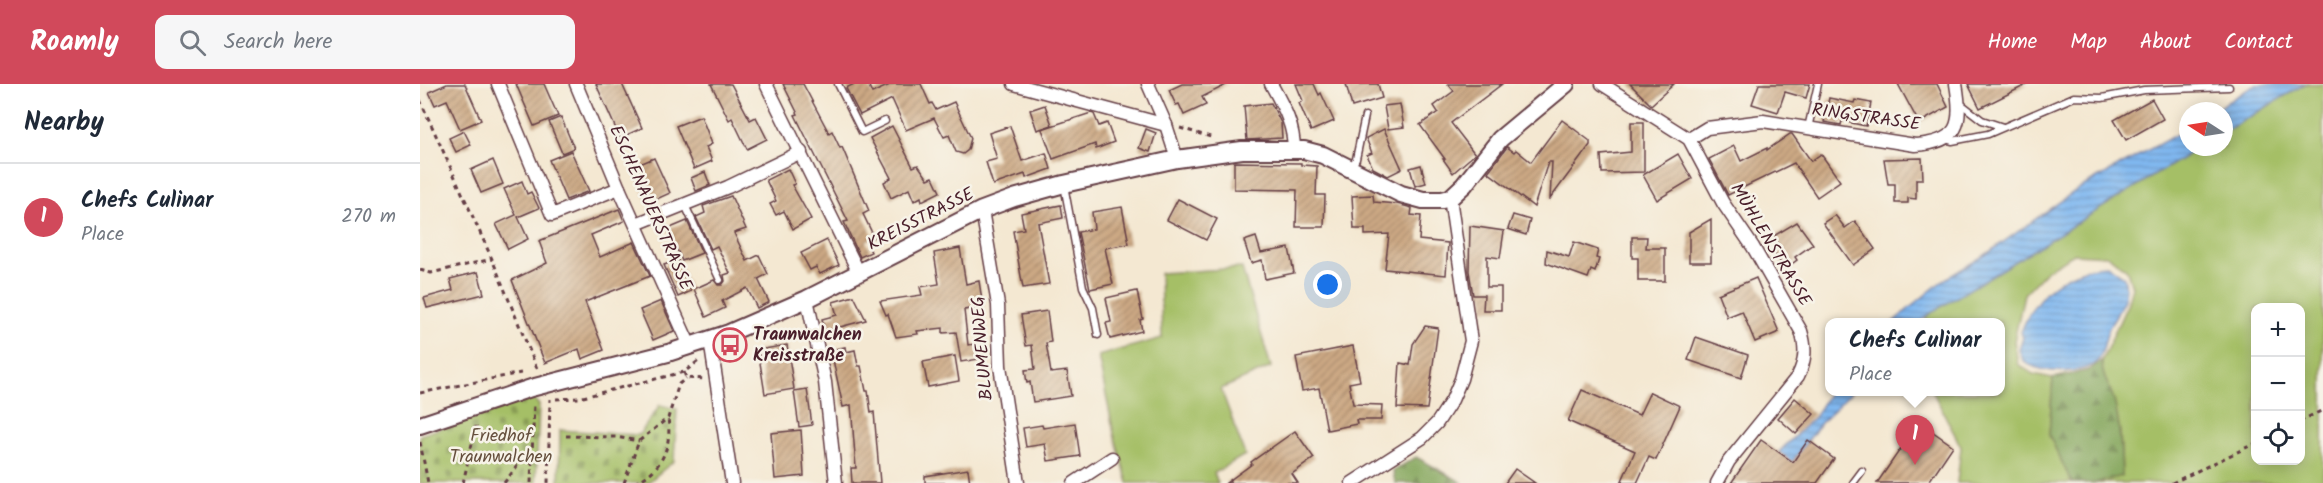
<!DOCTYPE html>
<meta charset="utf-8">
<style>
body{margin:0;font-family:Kalam,sans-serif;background:#f6f6f7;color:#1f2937}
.controls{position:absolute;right:18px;bottom:18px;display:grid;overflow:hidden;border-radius:12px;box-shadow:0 3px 15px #0003}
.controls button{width:54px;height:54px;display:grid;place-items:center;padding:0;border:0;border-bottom:2px solid #e0e1e3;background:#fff;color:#1f2937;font:30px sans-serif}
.compass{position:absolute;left:1759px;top:18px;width:54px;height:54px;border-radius:50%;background:#fff;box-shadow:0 3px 15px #0003;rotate:282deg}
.you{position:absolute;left:908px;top:201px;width:21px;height:21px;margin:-15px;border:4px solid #fff;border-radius:50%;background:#1a73e8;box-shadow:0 0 0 9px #1a73e833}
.badge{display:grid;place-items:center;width:39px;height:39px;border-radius:50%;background:#d1495b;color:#fff;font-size:20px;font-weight:700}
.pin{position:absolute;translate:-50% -50px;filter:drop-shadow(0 2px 3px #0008)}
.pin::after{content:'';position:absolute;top:32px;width:21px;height:18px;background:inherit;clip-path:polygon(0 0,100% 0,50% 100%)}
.popup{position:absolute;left:1405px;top:234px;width:180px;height:78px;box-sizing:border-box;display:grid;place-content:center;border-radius:12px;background:#fff;filter:drop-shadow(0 2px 4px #0005);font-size:20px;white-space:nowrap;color:#747a83}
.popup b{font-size:22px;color:#1f2937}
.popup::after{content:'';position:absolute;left:50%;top:100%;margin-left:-12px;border:12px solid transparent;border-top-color:#fff}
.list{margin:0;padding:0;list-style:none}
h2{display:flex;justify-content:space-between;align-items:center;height:78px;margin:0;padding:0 24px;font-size:26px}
h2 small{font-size:20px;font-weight:400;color:#747a83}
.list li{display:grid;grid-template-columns:39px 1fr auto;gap:18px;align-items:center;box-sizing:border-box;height:108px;padding:0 24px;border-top:2px solid #e0e1e3}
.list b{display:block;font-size:22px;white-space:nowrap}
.list p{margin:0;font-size:20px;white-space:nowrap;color:#747a83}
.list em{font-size:20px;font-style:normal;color:#747a83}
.icon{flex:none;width:33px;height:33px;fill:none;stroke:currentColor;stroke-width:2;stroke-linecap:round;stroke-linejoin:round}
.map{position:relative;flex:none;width:1903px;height:399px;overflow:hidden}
header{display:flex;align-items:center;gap:36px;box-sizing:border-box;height:84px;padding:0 30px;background:#d1495b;color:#fff}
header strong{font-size:28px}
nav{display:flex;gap:33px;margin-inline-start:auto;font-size:21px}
.search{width:420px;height:54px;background:#f6f6f7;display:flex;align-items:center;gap:15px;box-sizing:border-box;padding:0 21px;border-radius:12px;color:#747a83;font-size:22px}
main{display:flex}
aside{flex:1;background:#fff}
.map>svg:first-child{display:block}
.green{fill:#a5bf66;stroke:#786f48;stroke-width:1.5;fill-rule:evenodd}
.forest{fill:url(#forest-firs);stroke:#676243;stroke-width:1.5}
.cemetery{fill:url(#cemetery-stones);stroke:#786f48;stroke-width:1.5}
.water{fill:url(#water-rules);stroke:#656c8e;stroke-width:1.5}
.building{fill:url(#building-hatch)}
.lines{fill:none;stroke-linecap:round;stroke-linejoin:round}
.lane-casing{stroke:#643d44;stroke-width:9}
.street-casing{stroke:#643d44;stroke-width:15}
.secondary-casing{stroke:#643d44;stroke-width:20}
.path{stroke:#643d44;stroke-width:3;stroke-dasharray:4.5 4.5;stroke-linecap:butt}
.lane{stroke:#fff;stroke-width:6}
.street{stroke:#fff;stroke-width:12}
.secondary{stroke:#fff;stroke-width:16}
.labels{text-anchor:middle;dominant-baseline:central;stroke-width:5;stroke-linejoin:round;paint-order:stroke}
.street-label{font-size:18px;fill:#4a1f2b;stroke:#f7f3e8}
.poi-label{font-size:18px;font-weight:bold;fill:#4a1f2b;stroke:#f7f3e8;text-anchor:start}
.park-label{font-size:18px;fill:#654f3d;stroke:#f7f3e8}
</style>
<header>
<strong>Roamly</strong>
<div class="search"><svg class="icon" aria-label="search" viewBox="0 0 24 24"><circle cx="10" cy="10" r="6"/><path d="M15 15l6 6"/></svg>Search here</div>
<nav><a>Home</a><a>Map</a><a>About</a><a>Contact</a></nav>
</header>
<main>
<aside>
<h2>Nearby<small></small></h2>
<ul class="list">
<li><span class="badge">1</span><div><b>Chefs Culinar</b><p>Place</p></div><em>270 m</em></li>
</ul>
</aside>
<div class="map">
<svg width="1903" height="399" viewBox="0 0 1903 399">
<defs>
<pattern id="forest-firs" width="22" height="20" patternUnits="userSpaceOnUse" patternTransform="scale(1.5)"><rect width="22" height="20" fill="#84a65b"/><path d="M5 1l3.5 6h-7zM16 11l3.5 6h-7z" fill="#6e874b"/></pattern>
<pattern id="cemetery-stones" width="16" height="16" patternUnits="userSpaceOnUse" patternTransform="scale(1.5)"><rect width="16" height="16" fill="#a5bf66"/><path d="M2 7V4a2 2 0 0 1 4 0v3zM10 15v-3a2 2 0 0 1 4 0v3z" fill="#889b54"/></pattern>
<pattern id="water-rules" width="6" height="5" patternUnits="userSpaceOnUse" patternTransform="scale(1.5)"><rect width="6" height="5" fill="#80b8f0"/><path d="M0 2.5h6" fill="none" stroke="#6b95c3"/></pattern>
<pattern id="building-hatch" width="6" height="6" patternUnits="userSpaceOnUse" patternTransform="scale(1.5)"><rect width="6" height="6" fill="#cca984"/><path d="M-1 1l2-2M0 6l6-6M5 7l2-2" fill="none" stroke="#a8896c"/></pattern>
</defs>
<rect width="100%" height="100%" fill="#f7f3e8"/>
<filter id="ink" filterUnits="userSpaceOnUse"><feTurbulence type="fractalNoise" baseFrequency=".0167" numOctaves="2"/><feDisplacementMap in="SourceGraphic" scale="12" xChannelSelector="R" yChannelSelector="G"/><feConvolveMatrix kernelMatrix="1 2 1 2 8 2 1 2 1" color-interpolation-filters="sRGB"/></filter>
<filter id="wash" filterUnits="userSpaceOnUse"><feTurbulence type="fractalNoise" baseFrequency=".008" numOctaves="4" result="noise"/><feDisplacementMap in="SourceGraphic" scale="24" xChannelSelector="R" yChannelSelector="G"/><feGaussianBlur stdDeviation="1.35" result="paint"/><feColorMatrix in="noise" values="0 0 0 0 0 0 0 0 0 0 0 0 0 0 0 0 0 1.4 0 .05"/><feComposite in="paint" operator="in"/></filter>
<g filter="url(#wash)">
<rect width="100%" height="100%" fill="#f4e8d2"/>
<!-- green -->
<g class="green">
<path d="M1885,0H1903V399H1676L1702,391L1700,347L1693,314L1682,291V276L1707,221L1712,203L1707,186L1688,172L1654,170L1627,186L1604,210L1594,257L1598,280L1613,290L1633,294L1629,351L1652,399H1537L1541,363L1513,308H1580V238H1507L1506,232L1780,63H1804V48ZM1836,224H1880V376H1836Z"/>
<polygon points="822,184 851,283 801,305 825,371 794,389 798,399 708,399 694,350 678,272 742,254 740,189"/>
</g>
<!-- forest -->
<g class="forest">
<path d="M1682,276C1682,295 1689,299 1694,316C1700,341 1701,366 1702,392L1675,399H1652L1629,351L1633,294L1669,286Z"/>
<polygon points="996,373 1043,399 975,399 973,387"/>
</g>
<!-- cemetery -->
<g class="cemetery">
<polygon points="113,314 119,321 116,399 0,399 0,351"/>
<polygon points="240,321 257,325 254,377 227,399 139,399 140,346 219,351"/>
</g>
<!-- water -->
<g class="water">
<polygon points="1836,0 1885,0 1804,48 1804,27 1798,27 1798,24"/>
<polygon points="1768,44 1768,63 1780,63 1506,232 1500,238 1473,238 1522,197 1565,171 1658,105"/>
<path d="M1687,181L1704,193C1710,217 1698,224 1689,244C1685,253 1684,266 1679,275C1668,292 1620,290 1605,278C1602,276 1601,270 1599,266L1603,254L1601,248C1617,207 1643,187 1687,181Z"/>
<polygon points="1410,307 1431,308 1401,339 1372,378 1359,368 1395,332"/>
</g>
<g id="blocks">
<!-- building -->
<g class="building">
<polygon points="27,0 45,0 61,36 40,45 27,16 15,21 9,8"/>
<polygon points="96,0 124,0 138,32 114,42"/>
<polygon points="176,0 202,0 222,44 200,54"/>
<polygon points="291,0 311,0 330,36 336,33 347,55 327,65 312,34 309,36"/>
<polygon points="363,0 383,0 409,49 412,47 420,64 422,63 449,127 443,130 454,153 446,157 451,168 440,173 424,138 428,137 375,31 378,30"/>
<polygon points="434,0 448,0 452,9 472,0 501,0 510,20 512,19 516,26 534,18 551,54 548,66 543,70 536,68 529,51 524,53 514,34 486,46 472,15 440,31 426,4"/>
<polygon points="762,0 808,0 782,13 786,21 764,31 759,20 756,21 749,6"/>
<polygon points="876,0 894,0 899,11 901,9 914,37 891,47 879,19 883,17"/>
<polygon points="926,0 958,0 962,14 932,23"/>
<polygon points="1028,0 1082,0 1031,39 1055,70 1033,89 1023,75 1025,75 1000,41 1018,28 1014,22 1034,7"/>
<polygon points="1210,0 1254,0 1231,21"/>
<polygon points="1339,0 1390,0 1386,14 1365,8 1358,28 1332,20"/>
<polygon points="1478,0 1517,0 1528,23 1499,39"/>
<polygon points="1548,0 1608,0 1560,24"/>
<polygon points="1409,14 1434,19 1435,16 1451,19 1446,42 1422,37 1421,41 1404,38"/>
<polygon points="1732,15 1743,35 1706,56 1694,36"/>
<polygon points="851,19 861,39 862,54 827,56 824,22"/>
<polygon points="980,20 984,43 968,45 964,22"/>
<polygon points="625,21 632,41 617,46 610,26"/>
<polygon points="671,29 674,30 679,42 687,39 694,58 676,65 675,60 633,75 622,45"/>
<polygon points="281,32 292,60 286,63 292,77 274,85 256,42"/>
<polygon points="141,33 154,64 142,69 129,38"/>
<polygon points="1142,36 1170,57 1170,61 1130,115 1132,78 1128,78 1114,123 1068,88 1087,63 1094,68 1096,66 1111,78"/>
<polygon points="1211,38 1224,38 1224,88 1182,89 1181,71 1211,68"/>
<polygon points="472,42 493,83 498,81 508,95 513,93 520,108 502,117 501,113 494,117 489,105 471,114 464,98 471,94 450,54"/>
<polygon points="590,42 602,77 626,69 631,85 606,94 605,90 573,101 566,78 577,75 569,49"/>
<polygon points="726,45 736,49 730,68 719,64"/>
<polygon points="964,45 982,85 968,92 953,84 947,71 952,69 946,54"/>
<polygon points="44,47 51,61 36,68 29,54"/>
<polygon points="1370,50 1372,50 1391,77 1401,70 1420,97 1397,113 1374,79 1308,111 1289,75 1314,62 1321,77 1347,64 1347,66"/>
<polygon points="151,67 169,107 146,116 129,76"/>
<polygon points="1258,70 1272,95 1237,116 1223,91"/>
<polygon points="234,74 250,109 228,119 213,83"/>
<polygon points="1502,74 1503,95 1496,95 1496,115 1488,114 1488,119 1475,119 1475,100 1468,100 1464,75"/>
<polygon points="73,76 83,100 61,109 51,86"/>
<polygon points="814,78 881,79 881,81 897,82 896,111 905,111 904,143 876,143 877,106 814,105"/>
<polygon points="1001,81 1006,99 995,102 990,84"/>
<polygon points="368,85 375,100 372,101 391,135 373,145 364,127 356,131 350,120 356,117 346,96"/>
<polygon points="285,88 290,101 276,107 271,94"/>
<polygon points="102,97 107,110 111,108 119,124 98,133 108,155 88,165 76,140 96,131 84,105"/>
<polygon points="953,111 954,118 977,120 992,124 991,131 1001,132 999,156 1028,159 1026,191 965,185 969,150 945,151 945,145 934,145 932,112"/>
<polygon points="311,112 326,145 314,149 327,177 339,171 348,190 338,195 349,218 337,224 327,204 302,217 305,224 286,233 274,205 294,196 298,201 302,201 305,197 304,191 310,189 297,162 291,165 276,133 285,129 283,122"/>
<polygon points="758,115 797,135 786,156 747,136"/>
<polygon points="641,121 643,134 618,139 629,200 603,204 593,147 604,145 601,129"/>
<polygon points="702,123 709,160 685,164 693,200 670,205 658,148 674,145 672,128"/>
<polygon points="199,125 204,137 171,151 180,173 214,158 230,192 165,218 184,266 162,275 159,265 125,279 92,196 127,179 119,157"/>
<polygon points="1093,131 1110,136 1106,151 1088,145"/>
<polygon points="1415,131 1425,144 1435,137 1455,165 1433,181 1403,139"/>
<polygon points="1291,135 1291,178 1269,178 1269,148"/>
<polygon points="267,137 282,169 262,177 248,145"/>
<polygon points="1377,138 1393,160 1375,173 1377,176 1365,185 1352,166 1359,161 1352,153"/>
<polygon points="1050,142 1084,147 1080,174 1067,172 1067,203 1081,203 1081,226 1063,226 1064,211 1053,211 1049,187"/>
<polygon points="836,153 841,169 869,164 874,189 845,195 842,176 831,179 824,157"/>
<polygon points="1212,153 1227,153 1226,164 1245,164 1245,197 1218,197 1218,174 1212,174"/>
<polygon points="407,156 419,181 400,190 396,183 390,186 381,169"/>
<polygon points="1154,158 1178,166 1176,174 1179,175 1175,188 1171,186 1168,194 1126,179 1127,166 1149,173"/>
<polygon points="540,164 546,200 559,197 563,223 544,226 548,261 556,260 559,275 541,278 536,248 523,249 523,244 497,247 498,250 476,253 468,230 466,231 460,217 502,211 500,203 519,200 514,169"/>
<polygon points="258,176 271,207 258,213 244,181"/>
<polygon points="58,188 64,210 7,224 4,214 33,206 30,195"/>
<polygon points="1336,194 1359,248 1335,258 1322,227 1307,233 1298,210"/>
<polygon points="717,207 723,235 720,236 722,247 690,255 686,239 691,238 686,214"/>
<polygon points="434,212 446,236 405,247 402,235 417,231 413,218"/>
<polygon points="241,217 254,247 233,256 220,226"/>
<polygon points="627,227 631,258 626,259 631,289 647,287 651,312 613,318 610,298 607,299 605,286 615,285 612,261 606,262 601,231"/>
<polygon points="1005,242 1018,244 1007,325 977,324 980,279 990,281 993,260"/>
<polygon points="1276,253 1328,271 1321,294 1268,276"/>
<polygon points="367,261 374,305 345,310 338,266"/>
<polygon points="933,262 940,297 929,299 933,320 962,321 961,336 936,336 937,340 907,346 899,304 882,307 876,273"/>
<polygon points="425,263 426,268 435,266 438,282 441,282 446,307 448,307 451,329 454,328 460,399 432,399 431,384 436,384 431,321 423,323 411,266"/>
<polygon points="535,272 539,297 508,303 503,278"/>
<polygon points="387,305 392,341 379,343 374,307"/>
<polygon points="1162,306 1219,331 1230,308 1260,322 1236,376 1229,373 1217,399 1201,399 1215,367 1148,337"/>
<polygon points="1375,314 1394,330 1376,350 1358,334"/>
<polygon points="1499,338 1533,362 1508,399 1457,399"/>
<polygon points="655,339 660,372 628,377 625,360 606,363 603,344 622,341 623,344"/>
<polygon points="381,346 384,392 355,395 351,349"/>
<polygon points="875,347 894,374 872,390 878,399 806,399 832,380 831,378"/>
<polygon points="1341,356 1373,378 1388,356 1414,375 1397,399 1311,399"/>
<polygon points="548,385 550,399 505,399 505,392"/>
<polygon points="1095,385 1115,399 1085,399"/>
</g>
</g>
</g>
<g filter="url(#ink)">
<use href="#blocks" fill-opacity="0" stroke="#643d44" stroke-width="1.5"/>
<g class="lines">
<!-- lane casing -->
<g class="lane-casing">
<g id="lane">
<polyline points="418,0 442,48 465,37"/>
<polyline points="1540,19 1562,36 1583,43"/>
<polyline points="1388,44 1398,0"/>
<polyline points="1526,55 1532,57 1568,50 1654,13 1682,14 1724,6 1809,3"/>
<polyline points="931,84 936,75 945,32"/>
<polyline points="644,101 663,203 673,224 678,251"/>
<polyline points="265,121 300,196"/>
<polyline points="1433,399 1442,387"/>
</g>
</g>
<!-- street casing -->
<g class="street-casing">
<g id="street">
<polyline points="78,0 132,131 199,104"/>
<polyline points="156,0 199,104 270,262"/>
<polyline points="346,0 439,189"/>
<polyline points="594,0 746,41"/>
<polyline points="728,0 746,41 757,75"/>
<path d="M851,0C863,22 874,40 874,66"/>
<path d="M1182,0L1269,55L1303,119L1333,163L1381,247C1386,263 1386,276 1378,292L1309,377L1297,399"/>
<path d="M1269,55L1287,44L1343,37L1495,61C1539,58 1543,41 1536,0"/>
<polyline points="562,126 578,221 580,282 598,399"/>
<polyline points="216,140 308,103 381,68"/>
<polyline points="387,215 405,298 416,399"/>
<polyline points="290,256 312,399"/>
<polyline points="654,399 692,374"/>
<polyline points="932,399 1002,354 1017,339 1032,316 1041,295 1051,257 1030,114"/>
</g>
</g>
<!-- secondary casing -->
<g class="secondary-casing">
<polyline id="secondary" points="0,341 111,304 248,269 309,249 387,215 562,126 594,114 644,100 757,75 822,66 884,66 903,71 981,110 1003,116 1022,116 1030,114 1044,101 1080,55 1146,0"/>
</g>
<!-- path -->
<g class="path">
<polyline points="0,16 72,175 118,287"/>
<polyline points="760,44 794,54"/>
<polyline points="0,186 11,189 72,175"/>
<polyline points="264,288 266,294 285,295"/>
<polyline points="0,309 101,289"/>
<polyline points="136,315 159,314 264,288 281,275"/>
<polyline points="1880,337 1903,326"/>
<polyline points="146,352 196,353 219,357"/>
<polyline points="0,358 8,399"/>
<polyline points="43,399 57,338"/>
<polyline points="84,399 111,364"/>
<polyline points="111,399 114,319"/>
<polyline points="128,399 130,315"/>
<polyline points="204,399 219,357 248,334 259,300 266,294"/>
<path d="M215,399C242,386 252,363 248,334"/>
<polyline points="1752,399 1836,359"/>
</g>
<!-- lane -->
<use href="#lane" class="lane"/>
<!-- street -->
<use href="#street" class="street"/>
<!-- secondary -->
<use href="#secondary" class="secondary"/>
</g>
</g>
<!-- icons -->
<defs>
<g id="bus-ring" transform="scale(1.725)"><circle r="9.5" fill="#f7f3e8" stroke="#d1495b" stroke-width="1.5"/><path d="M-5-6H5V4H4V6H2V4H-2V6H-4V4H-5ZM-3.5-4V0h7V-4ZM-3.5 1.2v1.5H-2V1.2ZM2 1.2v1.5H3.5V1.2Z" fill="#d1495b"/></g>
</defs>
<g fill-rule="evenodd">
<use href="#bus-ring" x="310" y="261"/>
</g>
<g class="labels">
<!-- street labels -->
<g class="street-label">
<text transform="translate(1446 34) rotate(8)">RINGSTRASSE</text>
<text transform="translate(230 124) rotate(66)">ESCHENAUERSTRASSE</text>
<text transform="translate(501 136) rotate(-27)">KREISSTRASSE</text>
<text transform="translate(1350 161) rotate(59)">MÜHLENSTRASSE</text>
<text transform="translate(563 264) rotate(-95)">BLUMENWEG</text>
</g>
<!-- poi labels -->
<g class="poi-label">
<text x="333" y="251">Traunwalchen<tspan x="333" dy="21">Kreisstraße</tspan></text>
</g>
<!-- park labels -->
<g class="park-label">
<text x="81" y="352">Friedhof<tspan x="81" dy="21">Traunwalchen</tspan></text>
</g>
</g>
</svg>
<div class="controls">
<button>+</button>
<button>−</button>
<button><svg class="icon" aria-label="locate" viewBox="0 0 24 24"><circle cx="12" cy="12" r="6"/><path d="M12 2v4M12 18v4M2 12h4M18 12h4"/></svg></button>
</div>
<svg class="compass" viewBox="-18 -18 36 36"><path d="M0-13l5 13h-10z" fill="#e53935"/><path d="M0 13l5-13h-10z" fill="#747a83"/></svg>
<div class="you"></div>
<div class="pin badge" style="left:1495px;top:381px">1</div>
<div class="popup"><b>Chefs Culinar</b>Place</div>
</div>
</main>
